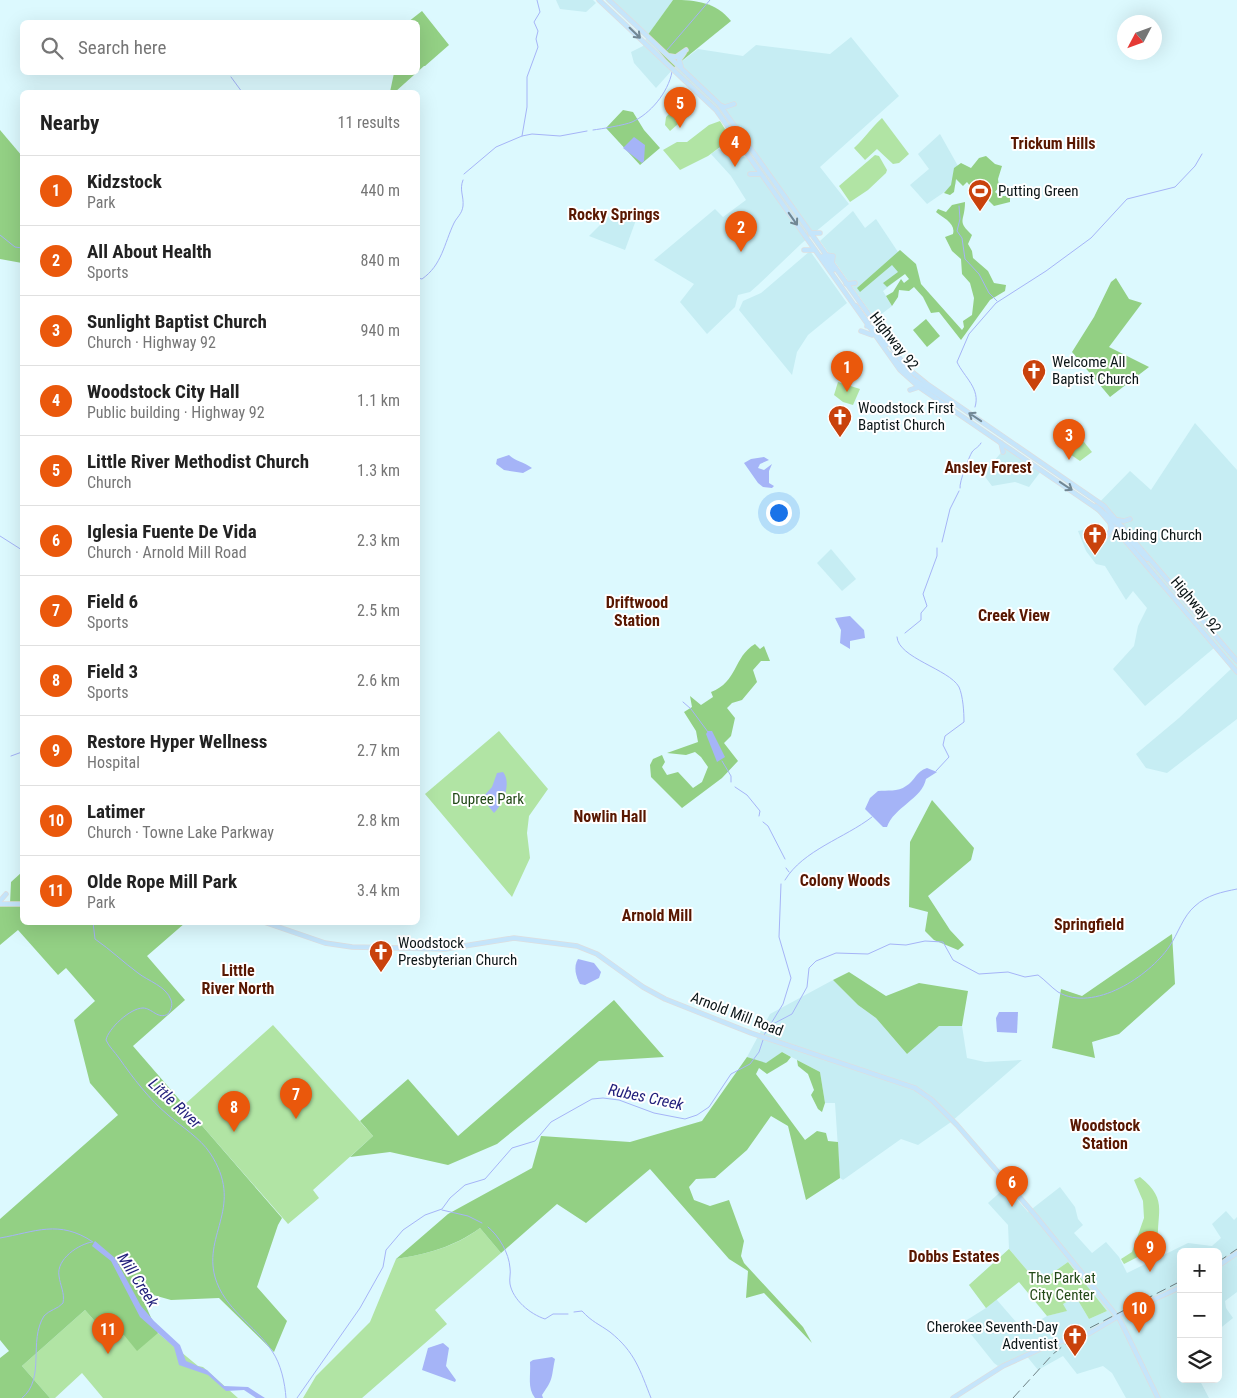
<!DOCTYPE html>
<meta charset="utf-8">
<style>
body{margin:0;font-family:"Roboto Condensed",sans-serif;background:#f2f2f2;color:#222}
.controls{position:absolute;right:15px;bottom:15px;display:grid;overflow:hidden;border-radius:8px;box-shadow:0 5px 20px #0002}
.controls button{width:45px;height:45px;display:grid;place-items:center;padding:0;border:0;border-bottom:1px solid #e0e0e0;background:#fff;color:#222;font:25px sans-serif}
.compass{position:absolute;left:1117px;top:15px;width:45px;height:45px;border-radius:50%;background:#fff;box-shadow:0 5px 20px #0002;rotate:229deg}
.you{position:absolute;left:778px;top:512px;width:18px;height:18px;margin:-12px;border:4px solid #fff;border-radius:50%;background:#1a73e8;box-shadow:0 0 0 8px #1a73e833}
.badge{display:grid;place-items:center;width:32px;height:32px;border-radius:50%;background:#ea580c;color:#fff;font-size:16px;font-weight:700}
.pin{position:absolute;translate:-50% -41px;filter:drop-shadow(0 1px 2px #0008)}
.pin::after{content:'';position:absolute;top:26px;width:18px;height:15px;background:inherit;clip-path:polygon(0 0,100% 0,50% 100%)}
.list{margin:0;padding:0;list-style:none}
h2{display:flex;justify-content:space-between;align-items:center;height:65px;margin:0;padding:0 20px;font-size:21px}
h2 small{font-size:16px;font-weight:400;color:#767676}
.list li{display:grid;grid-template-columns:32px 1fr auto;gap:15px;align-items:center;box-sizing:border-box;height:70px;padding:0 20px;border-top:1px solid #e0e0e0}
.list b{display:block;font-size:19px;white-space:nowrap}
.list p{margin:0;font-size:16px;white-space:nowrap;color:#767676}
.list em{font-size:16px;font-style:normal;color:#767676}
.icon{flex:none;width:28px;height:28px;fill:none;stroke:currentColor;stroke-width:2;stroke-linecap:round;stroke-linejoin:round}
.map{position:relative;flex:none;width:1237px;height:1398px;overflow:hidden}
.search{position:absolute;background:#fff;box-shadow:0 5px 20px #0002;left:20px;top:20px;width:400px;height:55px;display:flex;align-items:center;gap:12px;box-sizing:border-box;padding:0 18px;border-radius:8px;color:#767676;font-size:19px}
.panel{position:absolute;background:#fff;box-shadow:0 5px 20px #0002;left:20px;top:90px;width:400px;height:835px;border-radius:8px}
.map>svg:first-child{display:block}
.built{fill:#c6edf3;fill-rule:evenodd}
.green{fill:#b1e4a4}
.forest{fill:#93d084}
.water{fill:#a5b4f7}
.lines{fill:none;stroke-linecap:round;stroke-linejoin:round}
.stream{stroke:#a5b4f7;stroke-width:1}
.major-casing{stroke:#dddedf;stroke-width:5.5}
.major{stroke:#c5e5fb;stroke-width:4}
.rail{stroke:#6d8084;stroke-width:1;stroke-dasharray:10 5;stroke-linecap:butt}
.oneway{stroke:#718794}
.labels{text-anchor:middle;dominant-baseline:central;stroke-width:4;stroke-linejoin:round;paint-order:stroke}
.poi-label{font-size:15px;fill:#0b1517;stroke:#fff;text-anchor:start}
.street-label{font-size:15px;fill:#0b1517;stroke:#fff}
.park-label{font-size:15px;fill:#224917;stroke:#fff}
.neighbourhood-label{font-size:16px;font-weight:bold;fill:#581701;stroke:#fff}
.water-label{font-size:16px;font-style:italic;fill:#201d7a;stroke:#fff}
</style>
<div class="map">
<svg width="1237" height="1398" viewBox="0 0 1237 1398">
<rect width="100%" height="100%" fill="#dcf9fe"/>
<!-- built -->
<g class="built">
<polygon points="556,0 593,0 596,3 586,12 560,9"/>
<polygon points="605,0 673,0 647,36 673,68 698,49 743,56 756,45 830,54 851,37 899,96 820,167 849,204 802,243 758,285 750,292 738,295 735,307 707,334 680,302 694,284 654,260 715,209 723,217 746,200 731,176 711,154 718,149 748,158 712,107 673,69 656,88 634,63 631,52 643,46 647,36"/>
<polygon points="940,134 958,166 956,184 927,204 910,185 929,169 918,154"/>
<polygon points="615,210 622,216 636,220 625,250 589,236"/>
<polygon points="853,211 865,228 876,219 900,255 907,272 883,291 892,306 875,319 820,241"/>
<polygon points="810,251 847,303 808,335 797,352 792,375 739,310 743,301 761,293"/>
<polygon points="1195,423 1237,470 1237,719 1167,773 1146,768 1136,754 1179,718 1231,669 1214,648 1145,706 1113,669 1134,646 1138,626 1147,608 1133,591 1126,600 1105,566 1096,564 1086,551 1078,531 1087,529 1103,537 1120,531 1093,509 1130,471 1151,490"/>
<polygon points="1005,448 1041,471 1029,487 1015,482 992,486 983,474"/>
<polygon points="831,549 856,579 842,591 817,563"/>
<polygon points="833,980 858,1005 876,1018 907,1054 939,1026 962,1026 967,1058 985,1062 1022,1060 951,1122 918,1145 901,1139 843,1180 840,1178 835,1103 825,1103 820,1072 782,1052 766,1064 747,1057 770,1014"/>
<path d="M1006,1187L1028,1212L1060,1187L1075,1207L1078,1219L1083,1225L1074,1233L1092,1253L1106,1242L1119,1257L1127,1273L1188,1243L1212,1246L1221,1238L1212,1224L1226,1211L1234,1220L1237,1217V1292L1225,1301L1226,1308L1233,1318L1218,1330V1252H1181V1379H1199L1209,1398H1126L1112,1373L1103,1366L1077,1374L1063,1356L1038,1370L1025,1354L998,1366L994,1363L962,1323L986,1308L969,1285L1009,1249L1008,1225L988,1203ZM1009,1249L1038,1283L1068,1262L1107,1311L1089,1319L1076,1297L1063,1304L1066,1311L1047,1316L1023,1330L997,1300Z"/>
</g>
<!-- green -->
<g class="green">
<polygon points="680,109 689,116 683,121 679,117 675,120 678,124 670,131 665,125 666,117 672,111"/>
<path d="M882,118L909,154L899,163L893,164L877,149L865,160L854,148C865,138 871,128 882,118Z"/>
<polygon points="720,121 740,153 720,147 708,156 680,170 663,150 677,142 687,142 709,125"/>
<polygon points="875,155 879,156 887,170 886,173 868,190 850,202 839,186"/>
<polygon points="838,382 860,389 853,405 843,402 834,395"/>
<polygon points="1080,441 1084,442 1092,452 1080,461 1064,450"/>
<polygon points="499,731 548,789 529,816 527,833 530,858 512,897 425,794"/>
<polygon points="273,1025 373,1136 313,1190 319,1198 288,1224 184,1105"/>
<path d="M1140,1177C1171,1201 1154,1216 1159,1246L1124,1264L1121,1259L1132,1252L1144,1218L1143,1201L1134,1180Z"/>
<path d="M480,1228L501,1253L435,1310L447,1324L362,1398H303L316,1376L370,1322L396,1259C427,1254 455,1247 480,1228Z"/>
<polygon points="1009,1249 1038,1283 1068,1262 1107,1311 1089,1319 1076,1297 1063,1304 1067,1311 1047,1316 1019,1282 986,1308 969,1285"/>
<polygon points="85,1310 114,1343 124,1335 158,1333 198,1366 203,1367 238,1398 103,1398 82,1373 55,1398 50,1398 22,1366"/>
</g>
<!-- forest -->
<g class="forest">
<path d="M673,0C696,0 716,2 731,21L673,68L647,36Z"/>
<polygon points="422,11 449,45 425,66 424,66 395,92 390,92 394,73 418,72 418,22 408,22"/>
<polygon points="623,110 633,112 644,130 660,148 640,165 606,128"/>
<polygon points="0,130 22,156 22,263 0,259"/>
<polygon points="986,156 995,164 1002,166 998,179 999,187 995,192 1000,196 1010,196 1010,202 994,206 986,198 977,195 967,182 963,186 956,179 954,192 950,195 944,193 951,185 954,168 961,163 971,168 979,158"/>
<path d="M965,202C965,222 956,220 972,235L968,244L972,251L973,258L988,271L994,283L1006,285L1005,291L990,300L961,340L939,312L931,313L923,297L914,287L909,291L899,290L898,297L892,306L886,296L893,292L901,279L904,283L909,279L905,274L887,287L883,283L898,272L892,265L860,292L857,288L900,250L916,264L921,284L962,330L964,327L963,321L972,315L974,298L970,283L962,274L961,259L952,251L945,237L953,234C956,223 943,218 936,212L938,209L946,212L952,205Z"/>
<polygon points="1116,278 1129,299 1142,303 1109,347 1149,367 1110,397 1072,352 1094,317 1111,282"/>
<polygon points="926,319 940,336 927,347 913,330"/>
<path d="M755,644L760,649L764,646L770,661H761L753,670L757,682L742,700L732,703L727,708L735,718L731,736L724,743L738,761L722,778L682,808L651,777L650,765L653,759L662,755L665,762L662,767L667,775L678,772L693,788L702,782L708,767L701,757L695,752L686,755L667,753L698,742L696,731L684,712L692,707L690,696L701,705L713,697L711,692C738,682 733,657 755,644Z"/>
<polygon points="932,800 974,848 971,860 928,896 950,930 964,945 958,950 934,940 925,931 928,912 909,907 910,842"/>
<polygon points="22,872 22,922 185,923 147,956 185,1000 133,1046 282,1218 278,1225 257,1287 287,1321 274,1352 219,1298 171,1300 139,1291 158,1333 137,1351 124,1335 114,1343 85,1310 22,1366 50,1398 0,1398 0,1358 9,1351 0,1340 0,1219 118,1115 90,1083 74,1020 95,1001 66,968 58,975 18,930 0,945 0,904 10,904 11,882"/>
<polygon points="1172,934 1175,984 1119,1034 1092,1042 1095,1058 1052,1048 1061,989 1082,996"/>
<polygon points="849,972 886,996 919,983 968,991 962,1026 939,1026 907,1054 876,1018 858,1005 833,980"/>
<polygon points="614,1000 664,1057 599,1061 497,1144 448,1165 390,1152 350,1157 373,1136 360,1121 408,1079 458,1136"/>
<path d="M782,1052L791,1057L787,1062L767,1074L759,1068L756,1074L805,1140L817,1131L826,1133L828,1141L838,1142L840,1178L806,1200L788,1126L771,1116L747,1150L715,1178L696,1179L689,1187L694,1200L710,1206L729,1200L744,1241L741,1256L744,1263L803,1327L812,1343L764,1293L746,1298L748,1271L729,1259L650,1169L586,1223L557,1204L501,1253L480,1228C454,1247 427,1254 396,1259L448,1214L532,1168L541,1136L630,1142L702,1121L747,1057L766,1063Z"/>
<polygon points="797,1060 820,1072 825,1103 822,1112 818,1109 811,1095 814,1090 808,1074 798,1066"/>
</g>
<!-- water -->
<g class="water">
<polygon points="634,137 645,145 644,161 642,163 623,148"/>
<path d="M509,455C515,461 524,462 532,468L523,473L504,470L496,464L497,459Z"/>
<polygon points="764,457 769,460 760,464 758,468 764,470 772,464 769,471 769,483 774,486 772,488 763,487 758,483 744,463 751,459"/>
<polygon points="850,616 864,630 865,638 850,641 850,649 840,643 841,630 835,618"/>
<polygon points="708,731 712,731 725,757 717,762 706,734"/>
<path d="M927,768L937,772L926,779C922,799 894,807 887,827H883L865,809L870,798L878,791C887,790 898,792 906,786C915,781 916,771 927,768Z"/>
<path d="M503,772C512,783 503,804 494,813L482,798L492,787L497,773Z"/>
<path d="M578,959L594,963L601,972L599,978L585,985L580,984C576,977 573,967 578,959Z"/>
<polygon points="999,1012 1018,1012 1017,1033 997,1032 996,1018"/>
<polygon points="95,1241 115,1258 141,1306 154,1321 180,1345 186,1361 207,1370 224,1386 248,1387 265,1398 256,1398 244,1390 226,1391 208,1375 179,1365 174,1347 140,1317 111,1261 92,1246"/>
<polygon points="443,1343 449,1348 446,1366 456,1380 455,1382 422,1370 428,1348"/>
<path d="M552,1357L555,1359C551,1378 554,1378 542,1395L543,1398H535C527,1388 531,1375 530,1362L533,1360Z"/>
</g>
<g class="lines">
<!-- stream -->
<g class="stream">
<polyline points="667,50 710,0"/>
<polyline points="231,77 242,92"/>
<path d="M593,130C601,129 625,125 632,122C650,114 668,93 672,72"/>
<polyline points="522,136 527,107 527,77 538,47 536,39 538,31 534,22 540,12 537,0"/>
<polyline points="464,174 496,147 522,136 532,134 560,136 587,131"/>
<polyline points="959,206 960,219 957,231 962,238 965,259 979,274 989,293 997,301"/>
<polyline points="0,235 15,247 22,248"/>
<path d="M418,278L422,279C442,265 444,244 454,223C457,217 462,214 463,206C464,196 459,190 463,180"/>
<path d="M975,407C981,389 964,377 957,362L969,334L996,303L1046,271L1091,238L1127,199L1175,187L1195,166L1202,154"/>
<path d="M960,488C959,482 969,457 972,452C975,448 978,448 981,443"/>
<polyline points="0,536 22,550"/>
<polyline points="942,542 950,509 959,491"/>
<polyline points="905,633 921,620 921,613 927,606 923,594 937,556 937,548"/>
<path d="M897,637C898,658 949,669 959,687C963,696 964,712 964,722L945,736L943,745L949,757L936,771"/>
<polyline points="683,702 691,709 708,732"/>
<polyline points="11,756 22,752"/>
<polyline points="722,761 731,776 731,782"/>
<polyline points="735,787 747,795 760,811 759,816"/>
<polyline points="763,822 768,826 785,859"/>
<polyline points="786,868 789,872"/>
<path d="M785,880C803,850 845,838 872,817"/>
<path d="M93,922L95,939C111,950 123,962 138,973C148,981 166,986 171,1000C173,1005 171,1010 168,1014C158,1020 152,1008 143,1008C130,1008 108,1029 106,1040C109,1047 115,1052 119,1058C133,1078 149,1099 168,1115C182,1127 200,1138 210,1153C245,1206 203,1233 215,1277C224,1309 255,1325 272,1351C281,1364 285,1383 286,1398"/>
<path d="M773,1024L792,1014L807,987L809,968L816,961L836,953L868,954L890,944L906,945L925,941L943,942L953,960L979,974L1008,972L1025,977L1038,975C1045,980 1051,987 1058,992C1094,1013 1149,976 1169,947C1178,934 1183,916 1195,906C1207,895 1222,892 1237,889"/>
<polyline points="764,1035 783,1004 791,978 779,937 781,884"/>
<polyline points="442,1210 468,1216 482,1223"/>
<path d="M488,1227C499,1236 509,1253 510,1268C511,1273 509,1279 510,1284C513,1300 530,1314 545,1319L553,1314H568"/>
<path d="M0,1238C35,1232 59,1219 93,1242"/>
<path d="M574,1312L582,1311C592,1322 599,1324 610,1332C635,1352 640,1370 651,1398"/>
<path d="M22,1398C46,1379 28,1341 44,1316C49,1310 58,1309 63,1303C65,1293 60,1285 59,1276C56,1259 79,1244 92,1242"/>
<polyline points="297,1398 360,1308 383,1267 386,1250 403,1230 425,1215 442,1209 450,1198 465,1185 485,1179 512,1148 535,1141 551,1122 592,1099 603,1098 619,1100 654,1113 685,1119 697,1115 709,1107 731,1074 750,1064 759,1052 763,1040"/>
</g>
<!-- major casing -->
<g class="major-casing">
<g id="major">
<polyline points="599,0 716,110 900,370 919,387 1099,510 1237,672"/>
<polyline points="609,0 719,104 906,367 927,384 1104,506 1237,661"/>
<polyline points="670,56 676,57 686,50"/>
<polyline points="681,66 679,60 684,53"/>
<polyline points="720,105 725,107 734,104"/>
<polyline points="750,174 759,174"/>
<polyline points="810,233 820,233"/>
<polyline points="804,250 814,250"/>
<polyline points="825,255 833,256 832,263"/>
<polyline points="823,256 833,270"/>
<polyline points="846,284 855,283"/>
<polyline points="856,306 868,323"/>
<polyline points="867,326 873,328 886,345"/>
<polyline points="861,331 872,335"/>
<polyline points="890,354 913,379 948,401"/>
<polyline points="910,390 919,387"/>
<polyline points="1001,443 1003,452"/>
<polyline points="1096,506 1118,525 1123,527"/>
<polyline points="1118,520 1124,521 1130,519"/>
<polyline points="1118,531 1124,534 1147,559"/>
<polyline points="1107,536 1111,530 1110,522"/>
<polyline points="0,901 6,894"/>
<polyline points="0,904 22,904"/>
<polyline points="264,922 325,943 352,947 445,949 514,938 577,946 597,954 643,987 665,999 751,1033 915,1088 932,1100 957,1125 1035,1215 1120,1320 1158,1398"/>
<polyline points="1218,1266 1237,1253"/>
<polyline points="953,1398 1003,1366 1049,1345 1090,1333 1122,1314 1181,1287"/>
</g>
</g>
<!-- major -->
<use href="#major" class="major"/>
<!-- rail -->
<g class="rail">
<polyline points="1218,1262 1237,1249"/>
<polyline points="1013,1398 1053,1354 1078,1334 1181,1281"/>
</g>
</g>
<!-- one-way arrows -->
<defs><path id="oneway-shaft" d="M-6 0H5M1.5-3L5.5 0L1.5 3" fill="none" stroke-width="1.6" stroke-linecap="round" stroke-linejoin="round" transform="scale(1.25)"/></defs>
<g class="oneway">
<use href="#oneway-shaft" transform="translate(635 33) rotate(44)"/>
<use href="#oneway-shaft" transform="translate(793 219) rotate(55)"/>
<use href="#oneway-shaft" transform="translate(975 417) rotate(-146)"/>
<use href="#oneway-shaft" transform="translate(1066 486) rotate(34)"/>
</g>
<!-- icons -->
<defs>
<g id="stadium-pin" transform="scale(1.25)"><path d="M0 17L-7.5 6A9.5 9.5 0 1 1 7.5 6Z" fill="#c9420c" stroke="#fff"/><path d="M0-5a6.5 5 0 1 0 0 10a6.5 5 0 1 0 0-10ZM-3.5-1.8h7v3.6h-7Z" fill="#fff"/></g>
<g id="church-pin" transform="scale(1.25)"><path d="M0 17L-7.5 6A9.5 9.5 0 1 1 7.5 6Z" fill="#c9420c" stroke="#fff"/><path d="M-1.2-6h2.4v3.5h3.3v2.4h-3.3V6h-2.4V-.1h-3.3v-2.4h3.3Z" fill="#fff"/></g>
</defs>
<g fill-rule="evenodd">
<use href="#stadium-pin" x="980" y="191"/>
<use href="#church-pin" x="1034" y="371"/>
<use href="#church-pin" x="840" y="417"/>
<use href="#church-pin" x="1095" y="535"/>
<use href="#church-pin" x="381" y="952"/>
<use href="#church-pin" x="1075" y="1336"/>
</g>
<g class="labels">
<!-- poi labels -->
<g class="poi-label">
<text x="998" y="191">Putting Green</text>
<text x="1052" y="362">Welcome All<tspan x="1052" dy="17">Baptist Church</tspan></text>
<text x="858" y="408">Woodstock First<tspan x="858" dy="17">Baptist Church</tspan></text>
<text x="1112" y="535">Abiding Church</text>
<text x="398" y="943">Woodstock<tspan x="398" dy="17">Presbyterian Church</tspan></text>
<text x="1058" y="1327" text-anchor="end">Cherokee Seventh-Day<tspan x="1058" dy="17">Adventist</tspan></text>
</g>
<!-- street labels -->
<g class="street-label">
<text transform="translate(894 341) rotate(52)">Highway 92</text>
<text transform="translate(1196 605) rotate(50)">Highway 92</text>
<text transform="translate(737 1014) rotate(21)">Arnold Mill Road</text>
</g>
<!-- park labels -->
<g class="park-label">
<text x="488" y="799">Dupree Park</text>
<text x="1062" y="1278">The Park at<tspan x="1062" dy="17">City Center</tspan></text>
</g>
<!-- neighbourhood labels -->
<g class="neighbourhood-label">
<text x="1053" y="143">Trickum Hills</text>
<text x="614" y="214">Rocky Springs</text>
<text x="988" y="467">Ansley Forest</text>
<text x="637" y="602">Driftwood<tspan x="637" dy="18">Station</tspan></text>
<text x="1014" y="615">Creek View</text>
<text x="610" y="816">Nowlin Hall</text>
<text x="845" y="880">Colony Woods</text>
<text x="657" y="915">Arnold Mill</text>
<text x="1089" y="924">Springfield</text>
<text x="238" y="970">Little<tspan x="238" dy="18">River North</tspan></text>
<text x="1105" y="1125">Woodstock<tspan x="1105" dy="18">Station</tspan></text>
<text x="954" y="1256">Dobbs Estates</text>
</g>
<!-- water labels -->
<g class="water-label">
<text transform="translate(646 1097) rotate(12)">Rubes Creek</text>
<text transform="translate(175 1103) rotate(43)">Little River</text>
<text transform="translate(138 1280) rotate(57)">Mill Creek</text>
</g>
</g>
</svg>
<div class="controls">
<button>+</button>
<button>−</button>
<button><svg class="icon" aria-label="layers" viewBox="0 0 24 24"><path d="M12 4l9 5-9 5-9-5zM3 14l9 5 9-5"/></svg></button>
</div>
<svg class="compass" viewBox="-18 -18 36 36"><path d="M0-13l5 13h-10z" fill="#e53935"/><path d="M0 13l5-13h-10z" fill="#767676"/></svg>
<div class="you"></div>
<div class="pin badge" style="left:847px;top:392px">1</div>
<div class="pin badge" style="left:741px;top:252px">2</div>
<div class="pin badge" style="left:1069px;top:460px">3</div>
<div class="pin badge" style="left:735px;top:167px">4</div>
<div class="pin badge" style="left:680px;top:128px">5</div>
<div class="pin badge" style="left:1012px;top:1207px">6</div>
<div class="pin badge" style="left:296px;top:1119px">7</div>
<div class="pin badge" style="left:234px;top:1132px">8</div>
<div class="pin badge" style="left:1150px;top:1272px">9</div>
<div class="pin badge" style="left:1139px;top:1333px">10</div>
<div class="pin badge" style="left:108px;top:1354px">11</div>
<div class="search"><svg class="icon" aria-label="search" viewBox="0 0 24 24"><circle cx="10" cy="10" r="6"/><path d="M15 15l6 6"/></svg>Search here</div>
<section class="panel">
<h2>Nearby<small>11 results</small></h2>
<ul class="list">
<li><span class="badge">1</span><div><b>Kidzstock</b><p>Park</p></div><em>440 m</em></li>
<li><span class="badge">2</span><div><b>All About Health</b><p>Sports</p></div><em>840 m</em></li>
<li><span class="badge">3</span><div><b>Sunlight Baptist Church</b><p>Church · Highway 92</p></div><em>940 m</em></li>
<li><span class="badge">4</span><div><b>Woodstock City Hall</b><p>Public building · Highway 92</p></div><em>1.1 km</em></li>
<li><span class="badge">5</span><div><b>Little River Methodist Church</b><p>Church</p></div><em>1.3 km</em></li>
<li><span class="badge">6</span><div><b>Iglesia Fuente De Vida</b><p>Church · Arnold Mill Road</p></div><em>2.3 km</em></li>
<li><span class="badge">7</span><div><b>Field 6</b><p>Sports</p></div><em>2.5 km</em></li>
<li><span class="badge">8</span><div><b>Field 3</b><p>Sports</p></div><em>2.6 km</em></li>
<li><span class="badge">9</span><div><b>Restore Hyper Wellness</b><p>Hospital</p></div><em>2.7 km</em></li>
<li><span class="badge">10</span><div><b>Latimer</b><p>Church · Towne Lake Parkway</p></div><em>2.8 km</em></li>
<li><span class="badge">11</span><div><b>Olde Rope Mill Park</b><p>Park</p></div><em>3.4 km</em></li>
</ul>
</section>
</div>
